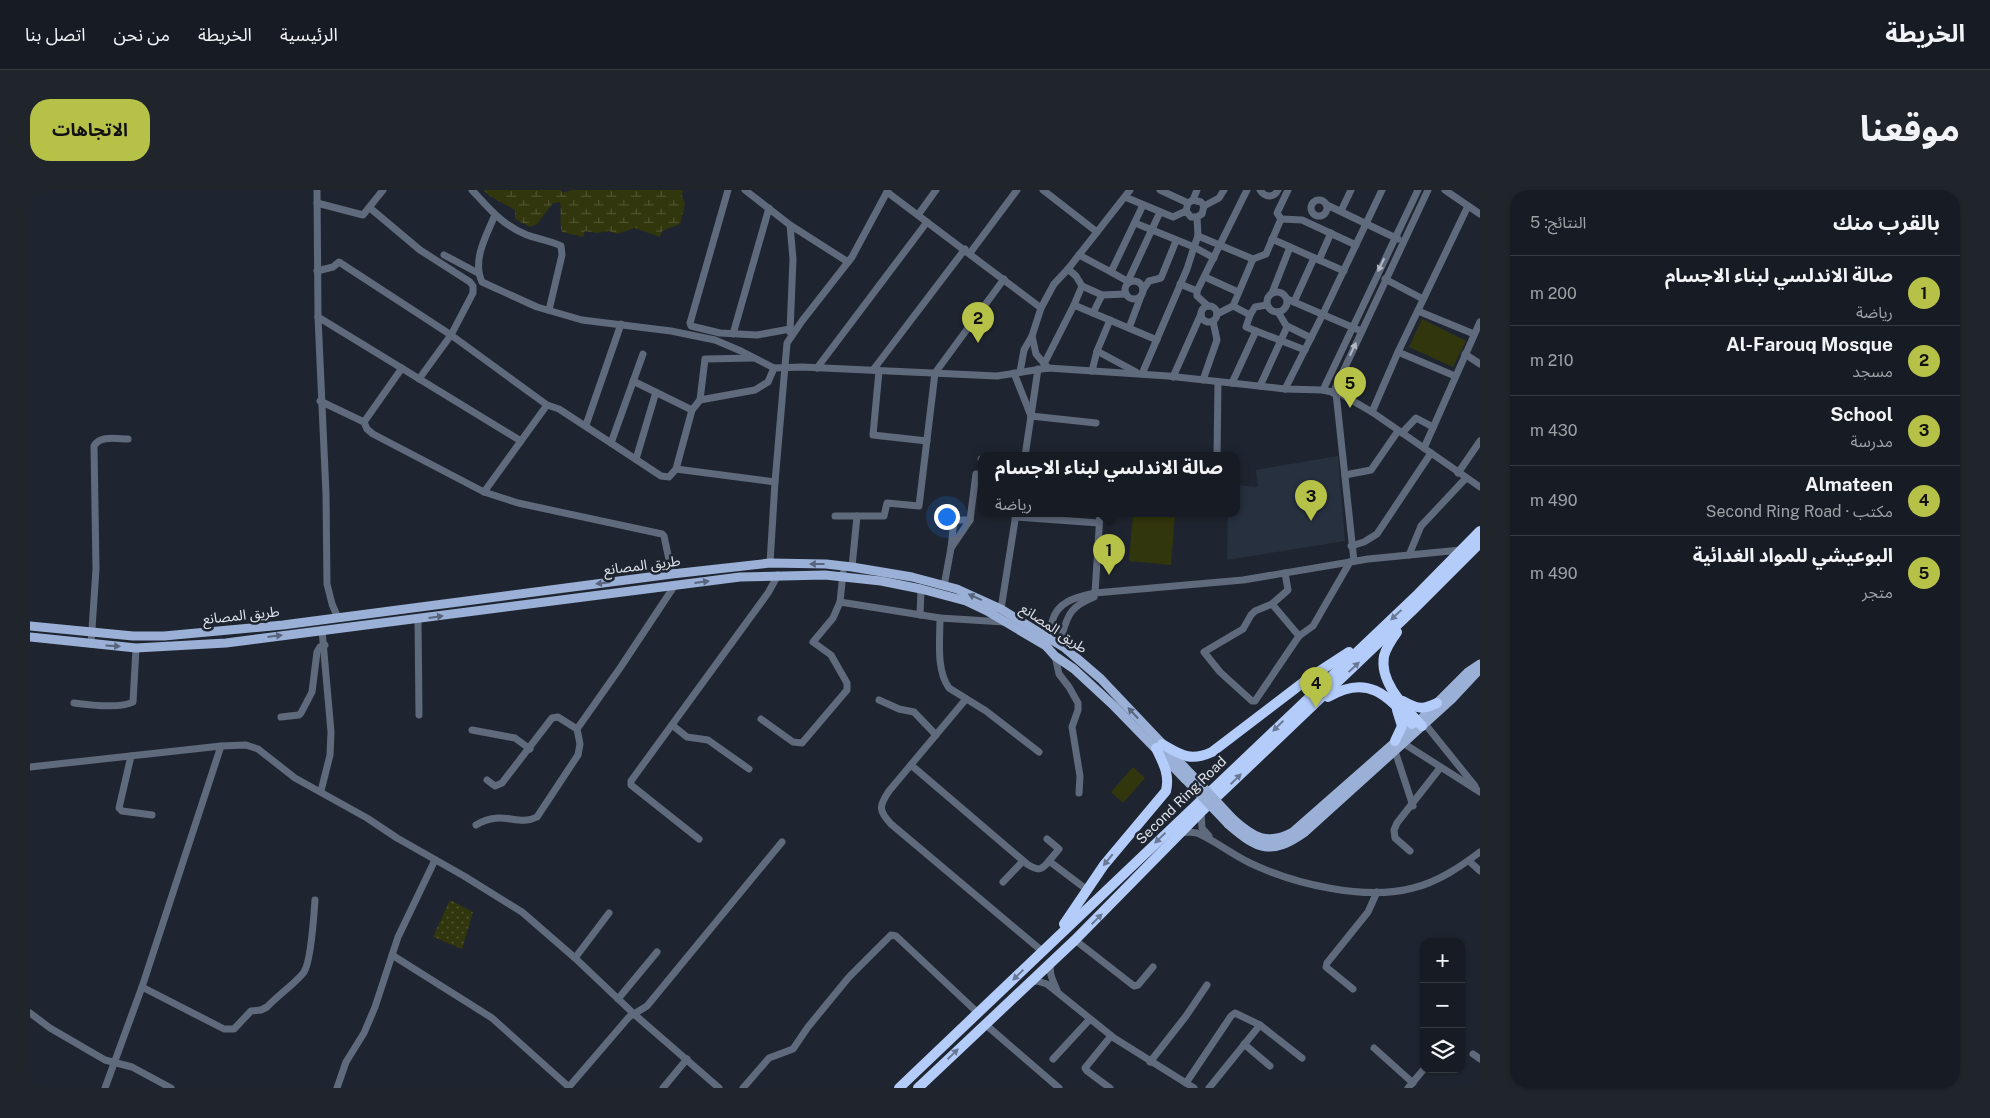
<!DOCTYPE html>
<html lang="ar">
<meta charset="utf-8">
<style>
body{margin:0;font-family:"Public Sans","Noto Sans Arabic",sans-serif;background:#20252c;color:#f1f3f6;direction:rtl}
.controls{position:absolute;right:15px;bottom:15px;display:grid;overflow:hidden;border-radius:10px;box-shadow:0 1px 4px #0004}
.controls button{width:45px;height:45px;display:grid;place-items:center;padding:0;border:0;border-bottom:1px solid #363a41;background:#171c24;color:#f1f3f6;font:25px sans-serif}
.you{position:absolute;left:916px;top:326px;width:18px;height:18px;margin:-12px;border:4px solid #fff;border-radius:50%;background:#1a73e8;box-shadow:0 0 0 8px #1a73e833}
.badge{display:grid;place-items:center;width:32px;height:32px;border-radius:50%;background:#b6c148;color:#111;font-size:16px;font-weight:700}
.pin{position:absolute;translate:-50% -41px;filter:drop-shadow(0 1px 2px #0008)}
.pin::after{content:'';position:absolute;top:26px;width:18px;height:15px;background:inherit;clip-path:polygon(0 0,100% 0,50% 100%)}
.popup{position:absolute;left:948px;top:262px;width:262px;height:65px;box-sizing:border-box;display:grid;place-content:center;border-radius:10px;background:#171c24;filter:drop-shadow(0 1px 4px #0005);font-size:16px;white-space:nowrap;color:#9ea1a6}
.popup b{font-size:19px;color:#f1f3f6}
.popup::after{content:'';position:absolute;left:50%;top:100%;margin-left:-10px;border:10px solid transparent;border-top-color:#171c24}
.list{margin:0;padding:0;list-style:none}
h2{display:flex;justify-content:space-between;align-items:center;height:65px;margin:0;padding:0 20px;font-size:21px}
h2 small{font-size:16px;font-weight:400;color:#9ea1a6}
.list li{display:grid;grid-template-columns:32px 1fr auto;gap:15px;align-items:center;box-sizing:border-box;height:70px;padding:0 20px;border-top:1px solid #363a41}
.list b{display:block;font-size:19px;white-space:nowrap}
.list p{margin:0;font-size:16px;white-space:nowrap;color:#9ea1a6}
.list em{font-size:16px;font-style:normal;color:#9ea1a6}
.icon{flex:none;width:28px;height:28px;fill:none;stroke:currentColor;stroke-width:2;stroke-linecap:round;stroke-linejoin:round}
.map{position:relative;flex:none;width:1450px;height:898px;overflow:hidden;direction:ltr;border-radius:20px}
header{display:flex;align-items:center;gap:30px;box-sizing:border-box;height:70px;padding:0 25px;background:#171c24;border-bottom:1px solid #363a41}
header strong{font-size:24px}
nav{display:flex;gap:28px;margin-inline-start:auto;font-size:18px}
.intro{display:flex;align-items:center;justify-content:space-between;box-sizing:border-box;height:120px;padding:0 30px}
h1{margin:0;font-size:35px}
.button{padding:12px 22px;border-radius:20px;background:#b6c148;color:#111;font-size:18px;font-weight:700}
main{display:flex;gap:30px;padding:0 30px}
aside{flex:1;background:#171c24;border-radius:20px;box-shadow:0 1px 4px #0004}
.map>svg:first-child{display:block}
.built{fill:#27303f}
.grass{fill:url(#grass-dots)}
.wetland{fill:url(#wetland-marsh)}
.garden{fill:#32360c}
.lines{fill:none;stroke-linecap:round;stroke-linejoin:round}
.minor{stroke:#606a7d;stroke-width:7}
.major{stroke:#9bb0d6;stroke-width:9}
.highway{stroke:#b3ccf9;stroke-width:10}
.major-bridge{stroke:#9bb0d6;stroke-width:9}
.oneway{fill:#b2b8c4}
.oneway2{fill:#57647b}
.oneway3{fill:#697894}
.labels{text-anchor:middle;dominant-baseline:central;stroke-width:5;stroke-linejoin:round;paint-order:stroke}
.street-label{font-size:14px;fill:#dee2ea;stroke:#1f2530}
</style>
<header>
<strong>الخريطة</strong>
<nav><a>الرئيسية</a><a>الخريطة</a><a>من نحن</a><a>اتصل بنا</a></nav>
</header>
<div class="intro"><h1>موقعنا</h1><a class="button">الاتجاهات</a></div>
<main>
<aside>
<h2>بالقرب منك<small>النتائج: 5</small></h2>
<ul class="list">
<li><span class="badge">1</span><div><b>صالة الاندلسي لبناء الاجسام</b><p>رياضة</p></div><em>200 m</em></li>
<li><span class="badge">2</span><div><b>Al-Farouq Mosque</b><p>مسجد</p></div><em>210 m</em></li>
<li><span class="badge">3</span><div><b>School</b><p>مدرسة</p></div><em>430 m</em></li>
<li><span class="badge">4</span><div><b>Almateen</b><p>مكتب · Second Ring Road</p></div><em>490 m</em></li>
<li><span class="badge">5</span><div><b>البوعيشي للمواد الغدائية</b><p>متجر</p></div><em>490 m</em></li>
</ul>
</aside>
<div class="map">
<svg width="1450" height="898" viewBox="0 0 1450 898">
<defs>
<pattern id="grass-dots" width="8" height="8" patternUnits="userSpaceOnUse" patternTransform="scale(1.25)"><rect width="8" height="8" fill="#32360c"/><path d="M2 2h.1M6 6h.1" fill="none" stroke="#4f5330" stroke-width="1.8" stroke-linecap="round"/></pattern>
<pattern id="wetland-marsh" width="20" height="14" patternUnits="userSpaceOnUse" patternTransform="scale(1.25)"><rect width="20" height="14" fill="#32360c"/><path d="M1 5h8M5 5V1M11 12h8M15 12V8" fill="none" stroke="#4f5330"/></pattern>
</defs>
<rect width="100%" height="100%" fill="#1f2530"/>
<!-- built -->
<polygon class="built" points="1308,266 1315,351 1197,370 1198,324 1206,324 1207,295 1228,297 1226,280"/>
<!-- grass -->
<polygon class="grass" points="420,710 443,722 432,759 403,747"/>
<!-- wetland -->
<path class="wetland" d="M453,0H531L532,3L542,0H653L652,6L655,14L650,34L632,41L630,47L605,38L587,44L579,41L567,43L555,41L553,47L532,42C529,30 532,23 530,12L523,13L507,34L500,37L485,29V20L460,6Z"/>
<!-- garden -->
<g class="garden">
<polygon points="1392,129 1436,151 1423,177 1379,157"/>
<polygon points="1103,324 1145,324 1141,375 1099,371"/>
<polygon points="1103,577 1115,588 1093,613 1081,602"/>
</g>
<g class="lines">
<!-- minor -->
<g class="minor">
<polyline points="287,0 288,127 296,304 297,394 302,414 308,428"/>
<path d="M442,0C460,19 472,35 497,45C508,49 521,51 531,56L532,65L519,120"/>
<polyline points="698,0 660,133 661,136 690,143 727,145 760,139"/>
<polyline points="715,0 760,35 763,69 760,142"/>
<polyline points="1013,0 1067,42"/>
<polyline points="1130,0 1158,13"/>
<path d="M1230,0C1235,8 1244,8 1248,0"/>
<polyline points="1415,0 1450,24"/>
<polyline points="857,2 1011,118"/>
<polyline points="1095,7 1143,27 1156,21 1158,13 1163,10 1171,12 1174,16 1172,24 1167,27 1161,27 1156,21"/>
<circle cx="1289" cy="18" r="8"/>
<polyline points="1163,10 1167,0"/>
<polyline points="287,13 333,25 353,0"/>
<polyline points="1297,15 1368,49"/>
<polyline points="1174,16 1189,8 1194,0"/>
<polyline points="340,18 390,60 440,92 443,96 443,103 421,145 389,189"/>
<polyline points="1311,21 1321,0"/>
<path d="M465,25C456,46 442,70 452,92L507,117L552,130L641,141L685,150L711,161L744,178L772,177L967,186L1018,178L1138,186L1255,199L1293,200L1311,204L1342,222L1450,297"/>
<polyline points="888,25 906,0"/>
<polyline points="1167,27 1168,46 1164,57 1184,68"/>
<polyline points="1251,29 1272,30 1326,55"/>
<polyline points="1251,29 1247,23 1258,0"/>
<polyline points="1105,33 1164,57 1157,79 1112,184"/>
<polyline points="760,35 818,72"/>
<polyline points="1168,46 1223,69"/>
<polyline points="1242,49 1314,81"/>
<polyline points="940,63 987,0"/>
<polyline points="414,65 448,83"/>
<polyline points="1049,65 1081,82 1113,15"/>
<polyline points="1289,70 1301,43"/>
<polyline points="287,81 303,77 309,72 421,145 517,215 529,219 581,253"/>
<polyline points="1081,82 1099,92"/>
<polyline points="1175,87 1208,102"/>
<polyline points="1355,89 1393,109"/>
<circle cx="1104" cy="100" r="9"/>
<polyline points="1098,91 1130,22"/>
<polyline points="1150,94 1167,101"/>
<polyline points="1052,96 1072,105 1096,104"/>
<polyline points="1113,100 1119,91 1131,88 1146,51"/>
<circle cx="1247" cy="112" r="10"/>
<polyline points="1242,103 1260,57"/>
<polyline points="1257,109 1331,141"/>
<polyline points="1264,112 1284,68"/>
<polyline points="1044,115 1127,150"/>
<polyline points="1237,115 1225,117 1220,125 1216,137 1275,160"/>
<circle cx="1179" cy="124" r="8"/>
<polyline points="1178,116 1167,106 1167,101 1217,0"/>
<polyline points="1203,116 1220,125"/>
<polyline points="1388,121 1444,144"/>
<polyline points="1063,123 1072,105"/>
<polyline points="1187,124 1203,116 1223,69 1236,64 1251,29"/>
<polyline points="288,127 491,251"/>
<polyline points="1257,136 1281,148"/>
<polyline points="1099,138 1111,106"/>
<polyline points="703,144 739,18"/>
<polyline points="1067,161 1106,182"/>
<polyline points="1368,162 1425,186"/>
<polyline points="613,164 581,253 631,286 639,287 646,279 662,220 670,210 725,200 738,192 744,178"/>
<polyline points="1435,164 1450,174"/>
<polyline points="1014,174 1044,115 1052,96 1046,86 1038,79"/>
<polyline points="787,178 897,32"/>
<polyline points="1018,178 1006,164 1002,146 1011,118 1024,94 1038,79 1100,0"/>
<polyline points="843,180 935,59"/>
<polyline points="849,181 843,245 897,251"/>
<polyline points="1062,181 1067,161 1080,130"/>
<polyline points="990,182 994,160 1002,146"/>
<polyline points="984,183 1001,226 1066,233"/>
<polyline points="1143,187 1171,124"/>
<polyline points="1173,190 1187,150 1183,131"/>
<polyline points="603,191 662,220"/>
<polyline points="1202,193 1226,141"/>
<polyline points="1230,196 1257,137 1248,122"/>
<polyline points="1255,199 1293,124 1352,0"/>
<polyline points="1293,200 1388,0"/>
<polyline points="1303,203 1398,0"/>
<polyline points="1306,203 1324,371"/>
<polyline points="670,210 675,169 723,168"/>
<polyline points="290,211 334,232 337,239 343,244 454,302 488,313 632,344 634,346 642,384"/>
<polyline points="1342,222 1368,162 1438,16"/>
<polyline points="334,232 372,178"/>
<polyline points="556,235 591,134"/>
<polyline points="1372,243 1386,228 1403,237"/>
<polyline points="1394,258 1450,132"/>
<polyline points="995,266 1008,179"/>
<polyline points="1187,266 1188,192"/>
<polyline points="606,269 626,202"/>
<polyline points="951,269 952,269"/>
<polyline points="646,279 745,292"/>
<polyline points="1428,283 1450,251"/>
<polyline points="1315,285 1341,280 1368,241"/>
<polyline points="454,302 517,215"/>
<polyline points="805,326 827,326"/>
<polyline points="985,327 1069,333"/>
<polyline points="1321,356 1334,352 1347,344 1401,263"/>
<polyline points="921,358 924,330 940,330"/>
<polyline points="1379,365 1391,336 1436,288"/>
<polyline points="740,373 745,292 757,153 772,131 822,67 858,0"/>
<polyline points="822,377 827,326 854,326 857,313 889,316 905,183 974,89"/>
<polyline points="813,383 810,412 910,428 974,432"/>
<polyline points="1255,383 1258,400 1242,414 1269,446"/>
<polyline points="914,396 921,358 940,330 946,284"/>
<polyline points="1065,403 1070,324"/>
<polyline points="1242,414 1225,421 1221,425 1213,439 1174,462 1190,482 1222,511 1225,511 1269,446 1283,436 1320,372"/>
<polyline points="971,419 986,324"/>
<polyline points="890,425 891,399"/>
<path d="M910,428C910,450 906,480 919,498L956,521L1009,562"/>
<polyline points="388,429 389,525"/>
<path d="M1019,452C1022,446 1020,439 1022,432C1027,411 1047,407 1065,403L1213,390L1338,369L1431,360"/>
<path d="M61,454L66,379L64,256C70,245 87,249 98,249"/>
<path d="M1039,459L1032,445C1038,423 1042,416 1064,407"/>
<polyline points="1025,466 1029,484 1039,497 1048,513 1048,520 1042,537 1050,586 1049,603"/>
<path d="M936,509L859,601C849,616 848,620 861,634L1012,761"/>
<polyline points="849,510 869,519 884,522 906,545"/>
<path d="M44,513C59,515 90,519 103,512L106,458"/>
<polyline points="251,527 269,525 271,523 282,502 287,462 290,457 295,455"/>
<polyline points="731,529 763,552 772,553 817,500 817,493 801,465 783,452 803,428 810,412"/>
<polyline points="1395,534 1445,596"/>
<polyline points="642,535 657,547 678,550 719,579"/>
<polyline points="547,539 590,478 645,395"/>
<polyline points="442,540 485,548 500,559"/>
<polyline points="1373,553 1450,602"/>
<polyline points="1365,561 1383,616"/>
<polyline points="101,566 89,618 92,621 122,625"/>
<path d="M881,575L997,674C1008,681 1011,681 1019,671L1056,699"/>
<polyline points="0,577 191,556 216,555 228,559 265,588 337,628 367,648 434,686 492,722 545,768 604,824 689,898"/>
<polyline points="291,601 300,565 301,542 292,440"/>
<polyline points="1171,622 1172,638 1179,646"/>
<path d="M446,635C472,619 488,637 507,627L548,565L550,554L547,539L528,527L522,528L472,593L465,596L457,590"/>
<path d="M1150,643L1159,642L1167,643C1186,651 1201,664 1220,673C1264,694 1335,711 1383,698C1408,692 1430,677 1450,662"/>
<polyline points="669,649 601,595 601,591 738,403 748,385"/>
<polyline points="1017,649 1029,659 1019,671"/>
<polyline points="1380,661 1365,648 1364,640 1367,633 1410,578"/>
<polyline points="1439,671 1450,681"/>
<polyline points="973,692 993,671"/>
<polyline points="1045,750 1104,796 1108,795 1123,777"/>
<polyline points="362,765 462,828 539,897"/>
<polyline points="545,768 579,723"/>
<path d="M1021,772C1018,782 1023,791 1027,800"/>
<polyline points="1000,793 1007,791 1017,794 1084,848 1164,898"/>
<path d="M112,797L194,839H204L221,821L231,820L237,817C247,806 267,792 274,782C281,771 284,725 285,710"/>
<polyline points="1323,799 1296,777 1297,773 1338,722 1347,702"/>
<polyline points="588,809 627,762"/>
<polyline points="0,823 20,838 75,870 102,877 141,898"/>
<polyline points="955,834 1029,898"/>
<polyline points="1214,854 1240,876"/>
<polyline points="1344,858 1383,893"/>
<polyline points="1443,864 1450,869"/>
<polyline points="1023,869 1060,829"/>
<polyline points="1120,872 1156,826 1177,795"/>
<polyline points="1156,893 1201,826 1205,823 1230,835 1272,868"/>
<polyline points="75,898 112,797 191,556"/>
<polyline points="307,898 316,872 334,843 345,817 368,747 405,670"/>
<polyline points="538,898 599,827 617,816 752,652"/>
<polyline points="633,898 657,869"/>
<polyline points="713,898 739,868 763,859 778,837 819,787 861,745 866,746 948,823"/>
<polyline points="1080,898 1057,881 1055,878 1081,846"/>
<polyline points="1179,898 1230,835"/>
<polyline points="1378,898 1394,879"/>
</g>
<!-- major -->
<g class="major">
<polyline points="0,436 103,446 134,446 253,435 642,384 740,373 796,374 822,377 882,387 927,399 971,419 1020,449 1035,458 1071,489 1161,584"/>
<polyline points="0,447 106,458 196,453 710,387 795,385 851,391 891,399 936,411 957,421 1016,456 1025,466 1044,479 1084,516 1155,589"/>
<path d="M1203,629C1223,647 1237,656 1263,642L1388,532L1438,482L1450,474"/>
<path d="M1198,634C1228,660 1241,666 1275,642L1422,509L1450,479"/>
</g>
<!-- highway -->
<g class="highway">
<path d="M1367,442C1362,449 1356,458 1354,466C1349,493 1376,518 1392,536"/>
<path d="M1298,507C1337,484 1357,504 1382,534"/>
<path d="M1373,511C1387,519 1393,520 1407,513"/>
<polyline points="1365,551 1372,536 1367,520"/>
<path d="M1132,554C1151,565 1160,572 1182,562L1279,488L1319,462"/>
<path d="M1034,734L1074,675L1136,601C1140,584 1133,573 1126,558"/>
<polyline points="869,898 1388,404 1450,341"/>
<polyline points="888,898 1045,750 1171,622 1382,421 1450,353"/>
</g>
<!-- major-bridge -->
<g class="major-bridge">
<polyline points="1161,584 1203,629"/>
<polyline points="1155,589 1198,634"/>
</g>
</g>
<!-- one-way arrows -->
<defs><path id="oneway-solid" d="M-6-.8H1V-3.2L6.5 0L1 3.2V.8H-6Z" transform="scale(1.25)"/></defs>
<g class="oneway">
<use href="#oneway-solid" transform="translate(1351 75) rotate(116)"/>
<use href="#oneway-solid" transform="translate(1323 159) rotate(-65)"/>
</g>
<g class="oneway2">
<use href="#oneway-solid" transform="translate(787 374) rotate(-180)"/>
<use href="#oneway-solid" transform="translate(672 392) rotate(-7)"/>
<use href="#oneway-solid" transform="translate(573 393) rotate(173)"/>
<use href="#oneway-solid" transform="translate(945 407) rotate(-156)"/>
<use href="#oneway-solid" transform="translate(406 427) rotate(-8)"/>
<use href="#oneway-solid" transform="translate(245 446) rotate(-7)"/>
<use href="#oneway-solid" transform="translate(83 456) rotate(4)"/>
<use href="#oneway-solid" transform="translate(1103 523) rotate(-133)"/>
</g>
<g class="oneway3">
<use href="#oneway-solid" transform="translate(1366 425) rotate(137)"/>
<use href="#oneway-solid" transform="translate(1324 477) rotate(-43)"/>
<use href="#oneway-solid" transform="translate(1248 536) rotate(136)"/>
<use href="#oneway-solid" transform="translate(1206 589) rotate(-44)"/>
<use href="#oneway-solid" transform="translate(1130 648) rotate(136)"/>
<use href="#oneway-solid" transform="translate(1078 670) rotate(129)"/>
<use href="#oneway-solid" transform="translate(1067 729) rotate(-45)"/>
<use href="#oneway-solid" transform="translate(988 785) rotate(136)"/>
<use href="#oneway-solid" transform="translate(923 864) rotate(-44)"/>
</g>
<g class="labels">
<!-- street labels -->
<g class="street-label">
<text transform="translate(612 375) rotate(-7)">طريق المصانع</text>
<text transform="translate(211 425) rotate(-6)">طريق المصانع</text>
<text transform="translate(1024 438) rotate(34)">طريق المصانع</text>
<text transform="translate(1151 610) rotate(-44)">Second Ring Road</text>
</g>
</g>
</svg>
<div class="controls">
<button>+</button>
<button>−</button>
<button><svg class="icon" aria-label="layers" viewBox="0 0 24 24"><path d="M12 4l9 5-9 5-9-5zM3 14l9 5 9-5"/></svg></button>
</div>
<div class="you"></div>
<div class="pin badge" style="left:1079px;top:385px">1</div>
<div class="popup"><b>صالة الاندلسي لبناء الاجسام</b>رياضة</div>
<div class="pin badge" style="left:948px;top:153px">2</div>
<div class="pin badge" style="left:1281px;top:331px">3</div>
<div class="pin badge" style="left:1286px;top:518px">4</div>
<div class="pin badge" style="left:1320px;top:218px">5</div>
</div>
</main>
